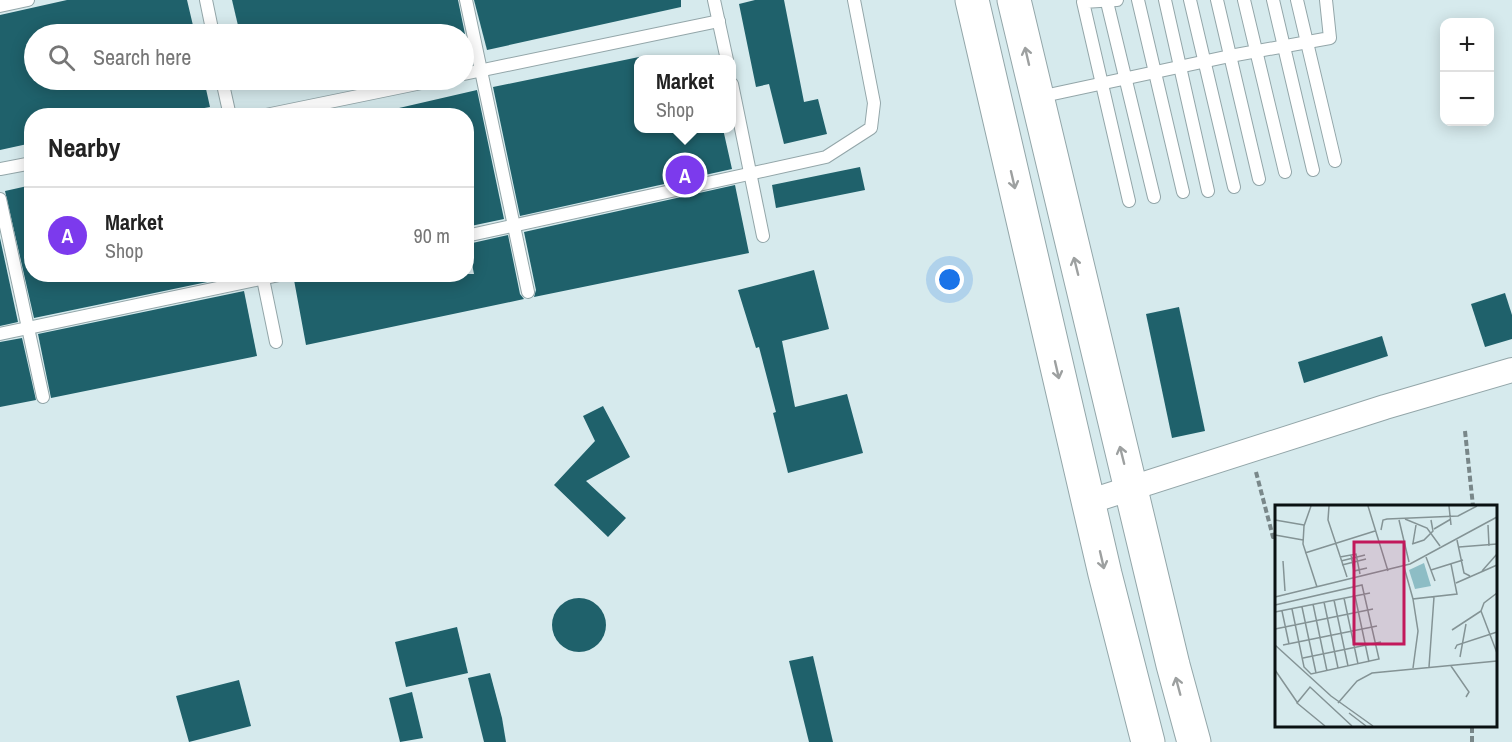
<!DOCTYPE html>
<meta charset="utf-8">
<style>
body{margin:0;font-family:"Archivo Narrow",sans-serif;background:#f6f6f6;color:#222}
.controls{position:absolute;right:18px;top:18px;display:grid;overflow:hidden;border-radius:12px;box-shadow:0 3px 15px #0003}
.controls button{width:54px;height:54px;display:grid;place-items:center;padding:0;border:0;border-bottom:2px solid #e0e0e0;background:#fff;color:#222;font:30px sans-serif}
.you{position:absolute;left:950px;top:280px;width:21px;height:21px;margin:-15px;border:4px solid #fff;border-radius:50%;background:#1a73e8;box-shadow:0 0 0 9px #1a73e833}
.badge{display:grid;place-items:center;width:39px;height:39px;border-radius:50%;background:#7c3aed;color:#fff;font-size:20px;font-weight:700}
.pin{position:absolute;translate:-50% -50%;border:3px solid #fff;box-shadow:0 2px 6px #0006}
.popup{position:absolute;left:634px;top:55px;width:102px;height:78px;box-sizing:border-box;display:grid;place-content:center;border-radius:12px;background:#fff;filter:drop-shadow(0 2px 4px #0005);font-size:20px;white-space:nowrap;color:#767676}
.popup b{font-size:22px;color:#222}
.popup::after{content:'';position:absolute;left:50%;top:100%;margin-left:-12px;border:12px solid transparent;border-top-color:#fff}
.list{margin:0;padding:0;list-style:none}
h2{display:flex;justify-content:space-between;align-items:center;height:78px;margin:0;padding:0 24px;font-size:26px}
h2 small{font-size:20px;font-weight:400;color:#767676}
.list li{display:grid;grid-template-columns:39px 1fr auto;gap:18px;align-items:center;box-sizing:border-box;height:96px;padding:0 24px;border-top:2px solid #e0e0e0}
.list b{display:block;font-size:22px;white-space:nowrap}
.list p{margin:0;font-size:20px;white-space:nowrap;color:#767676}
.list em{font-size:20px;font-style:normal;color:#767676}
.icon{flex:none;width:33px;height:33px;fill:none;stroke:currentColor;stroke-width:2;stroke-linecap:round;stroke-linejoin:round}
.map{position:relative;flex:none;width:1512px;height:742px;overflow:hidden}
.search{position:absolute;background:#fff;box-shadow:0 3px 15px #0003;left:24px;top:24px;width:450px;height:66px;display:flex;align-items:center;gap:15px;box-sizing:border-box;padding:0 21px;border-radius:33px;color:#767676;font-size:22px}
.panel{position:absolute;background:#fff;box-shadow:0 3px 15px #0003;left:24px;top:108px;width:450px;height:174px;border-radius:24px}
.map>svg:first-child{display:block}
.building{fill:#1f616b}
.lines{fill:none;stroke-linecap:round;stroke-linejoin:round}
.service-casing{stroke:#93a6a9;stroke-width:14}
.minor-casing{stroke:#93a6a9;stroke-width:26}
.primary-casing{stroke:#93a6a9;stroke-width:35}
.path{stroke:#798789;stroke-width:4;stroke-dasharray:6 3;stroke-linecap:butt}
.service{stroke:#fff;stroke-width:12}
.minor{stroke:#fff;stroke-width:24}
.primary{stroke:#fff;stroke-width:33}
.oneway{stroke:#9da0a0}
.inset-road{fill:none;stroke:#849395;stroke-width:1.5}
.view{fill:#c2185b;fill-opacity:0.15;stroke:#c2185b;stroke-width:3}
.inset-edge{fill:none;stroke:#0a1112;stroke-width:3}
</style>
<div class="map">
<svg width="1512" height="742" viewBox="0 0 1512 742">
<rect width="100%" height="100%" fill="#d6eaed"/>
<!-- building -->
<g class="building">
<polygon points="67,0 187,0 195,34 34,34 34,80 204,80 210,107 160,116 32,116 32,143 0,150 0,15"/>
<polygon points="232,0 458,0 465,34 240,34"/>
<polygon points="474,0 681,0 681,7 487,50"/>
<polygon points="755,0 784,0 804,102 818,99 827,134 784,144 769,84 756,87 739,4"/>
<polygon points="639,57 639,129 723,129 732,169 520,216 493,87"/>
<polygon points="477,90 504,219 466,227 466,116 400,116 399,108"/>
<polygon points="860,167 865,190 776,208 772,185"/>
<polygon points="32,185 32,274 241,275 34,318 5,191"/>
<polygon points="735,185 749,253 534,297 536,290 524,232"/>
<polygon points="508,235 520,294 524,299 306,345 294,280 321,274 474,274 468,244"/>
<polygon points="0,238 18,322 0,326"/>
<polygon points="814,270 829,329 782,341 795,407 847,394 863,453 788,473 773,413 776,412 759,347 756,348 738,290"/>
<polygon points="244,291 257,356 51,398 38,334"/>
<polygon points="1505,293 1512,315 1512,339 1485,347 1471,304"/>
<polygon points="1179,307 1205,431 1172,438 1146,314"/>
<polygon points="1382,336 1388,356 1304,383 1298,362"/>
<polygon points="22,338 36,400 0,407 0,342"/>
<polygon points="603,406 630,457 586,481 626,518 608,537 554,485 595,441 583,416"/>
<circle cx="579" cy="625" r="27"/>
<polygon points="457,627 468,673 406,687 395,642"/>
<polygon points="813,656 833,742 809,742 789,661"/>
<polygon points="490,673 502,718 506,742 484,742 468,678"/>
<polygon points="239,680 251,726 189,742 176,696"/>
<polygon points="412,692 423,738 400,742 389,698"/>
</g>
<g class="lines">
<!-- service casing -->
<g class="service-casing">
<g id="service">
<polyline points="206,0 213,34"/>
<polyline points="466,0 528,292"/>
<polyline points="714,0 727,60"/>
<polyline points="1117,0 1083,2 1129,201"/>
<polyline points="1138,0 1183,192"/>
<polyline points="1165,0 1208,191"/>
<polyline points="1190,0 1234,187"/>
<polyline points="1217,0 1259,179"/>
<polyline points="1244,0 1285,172"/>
<polyline points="1273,0 1313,170"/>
<polyline points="1297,0 1335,161"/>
<polyline points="1107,2 1154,197"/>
<polyline points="0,6 28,0"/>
<polyline points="464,74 719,21"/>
<polyline points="222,80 230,116"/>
<polyline points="732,84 763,236"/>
<polyline points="1039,97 1230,56 1330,38 1326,0"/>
<polyline points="261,116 436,80"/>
<polyline points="0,169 32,163"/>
<polyline points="0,199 43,397"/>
<polyline points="466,236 826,157 871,128 874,103 854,0"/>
<polyline points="262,274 276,342"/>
<polyline points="0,334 284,274"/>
</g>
</g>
<!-- minor casing -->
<g class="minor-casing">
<polyline id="minor" points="1088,502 1385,407 1512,370"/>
</g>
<!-- primary casing -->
<g class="primary-casing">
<g id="primary">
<polyline points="972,0 1105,574 1148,742"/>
<polyline points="1014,0 1173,665 1194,742"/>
</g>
</g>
<!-- path -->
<g class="path">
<polyline points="1465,431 1473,506"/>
<polyline points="1256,472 1273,537 1276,536"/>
<polyline points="1472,742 1472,726"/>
</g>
<!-- service -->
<use href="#service" class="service"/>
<!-- minor -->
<use href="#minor" class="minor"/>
<!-- primary -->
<use href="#primary" class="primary"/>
</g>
<!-- one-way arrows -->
<defs><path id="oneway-shaft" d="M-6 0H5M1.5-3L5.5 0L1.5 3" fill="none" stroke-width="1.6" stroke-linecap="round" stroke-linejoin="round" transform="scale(1.5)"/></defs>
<g class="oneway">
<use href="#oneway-shaft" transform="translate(1027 56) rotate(-103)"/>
<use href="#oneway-shaft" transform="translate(1013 180) rotate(77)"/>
<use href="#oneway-shaft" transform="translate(1076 266) rotate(-104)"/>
<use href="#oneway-shaft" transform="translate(1057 370) rotate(77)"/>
<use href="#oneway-shaft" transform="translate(1122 455) rotate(-104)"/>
<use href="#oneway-shaft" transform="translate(1102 560) rotate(77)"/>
<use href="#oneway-shaft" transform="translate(1178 686) rotate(-105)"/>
</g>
<!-- overview -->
<g transform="translate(1275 505)">
<rect width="222" height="222" fill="#d6eaed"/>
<path d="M149,58L156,81L140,84L134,65Z" fill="#8dbdc5"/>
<path class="inset-road" d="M36,1L29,21L28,39L42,82M54,1L53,15L72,72M93,1L113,66M174,1L176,20M130,14L152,23L165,41M0,15L29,20M124,15L134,57M213,20L214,41M159,24L176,14M106,25L108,15L112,14L183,11L202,1M0,30L28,35M182,35L189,68L195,71M138,38L141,20M137,39L149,35L158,26L156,15M184,42L222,39M30,48L100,26M76,50L79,66L92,63M65,52L81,49L85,69M151,52L160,76M8,56L10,86M66,56L90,50M67,60L91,54M129,62L138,94M156,65L188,55M207,66L222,49M181,78L222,60M222,88L209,98L206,106L222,148M80,91L94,157M0,92L135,59L222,12M69,93L83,159M59,95L73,161M49,97L63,163M38,99L52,166M0,100L87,80L104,154L36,169L29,162L17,104M27,102L41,168M7,106L14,139M0,107L95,88M0,124L98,104M177,125L206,106M0,140L56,191L98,221M8,140L102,121M180,144L182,140L222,127M185,152L191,119M28,153L106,137M176,161L194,187L191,192M154,162L159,92M138,163L143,126L138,94L182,89L176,59M0,165L22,197M63,198L82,176L97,168L222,156M74,208L91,221M50,221L22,198L35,182L77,221"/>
<path class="view" d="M79,37H129V139H79Z"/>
<rect width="222" height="222" class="inset-edge"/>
</g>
</svg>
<div class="controls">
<button>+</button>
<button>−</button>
</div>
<div class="you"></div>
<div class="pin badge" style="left:685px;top:175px">A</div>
<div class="popup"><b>Market</b>Shop</div>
<div class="search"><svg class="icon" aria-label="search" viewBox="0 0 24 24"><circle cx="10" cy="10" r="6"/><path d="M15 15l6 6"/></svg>Search here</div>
<section class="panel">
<h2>Nearby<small></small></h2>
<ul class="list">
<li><span class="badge">A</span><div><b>Market</b><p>Shop</p></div><em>90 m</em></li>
</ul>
</section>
</div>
